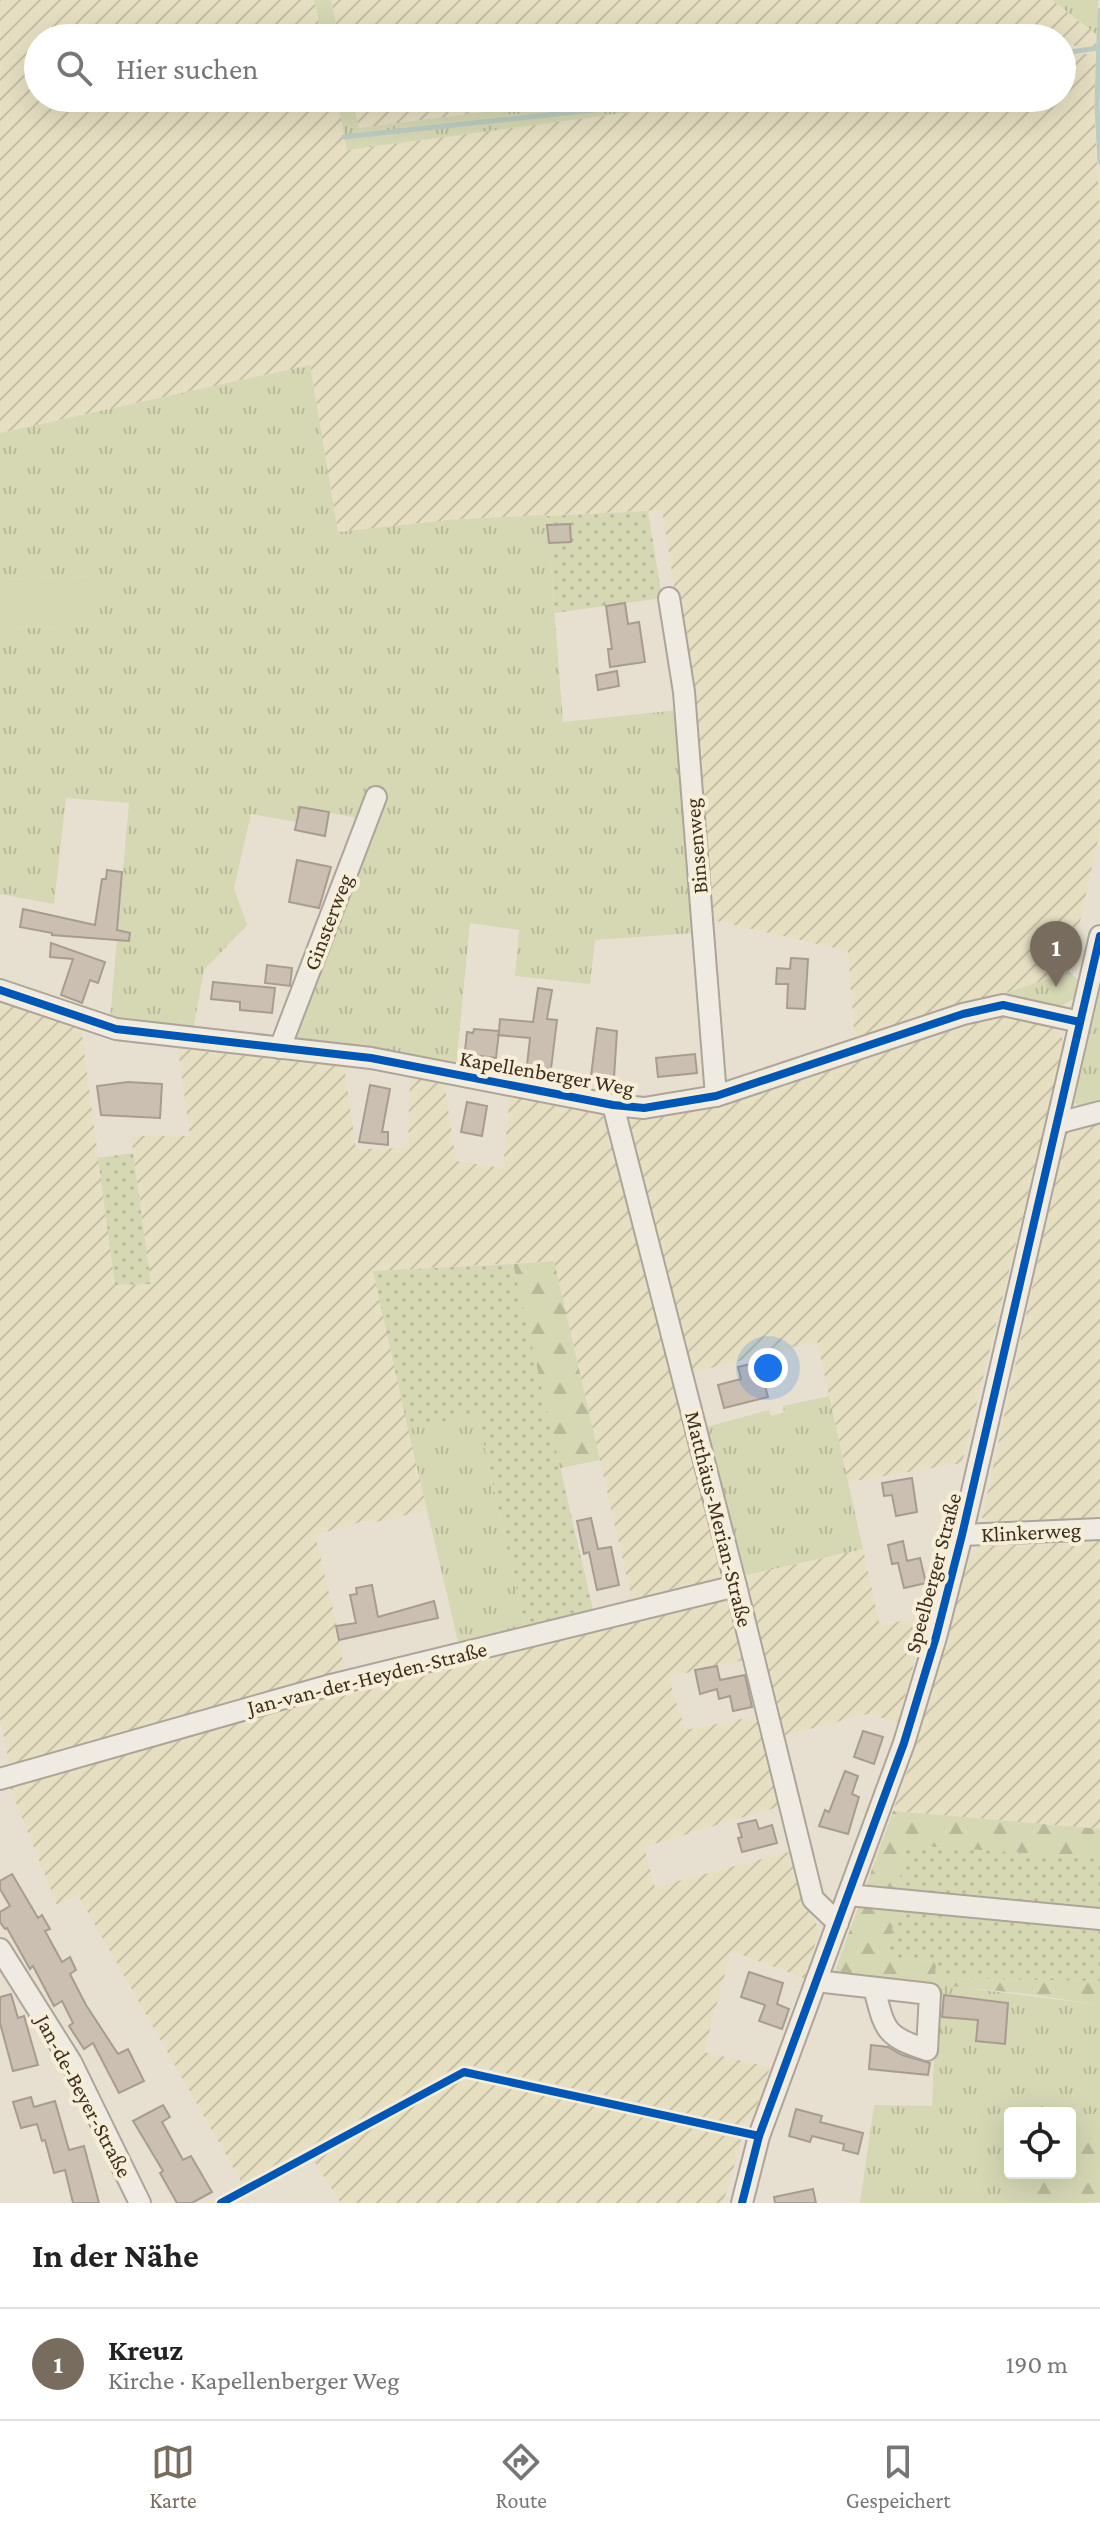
<!DOCTYPE html>
<html lang="de">
<meta charset="utf-8">
<style>
body{margin:0;font-family:"Crimson Pro",serif;background:#f2f2f2;color:#222}
.controls{position:absolute;right:24px;bottom:24px;display:grid;overflow:hidden;border-radius:8px;box-shadow:0 8px 32px #0002}
.controls button{width:72px;height:72px;display:grid;place-items:center;padding:0;border:0;border-bottom:2px solid #e0e0e0;background:#fff;color:#222;font:40px sans-serif}
.you{position:absolute;left:768px;top:1368px;width:28px;height:28px;margin:-20px;border:6px solid #fff;border-radius:50%;background:#1a73e8;box-shadow:0 0 0 12px #1a73e833}
.badge{display:grid;place-items:center;width:52px;height:52px;border-radius:50%;background:#786c5e;color:#fff;font-size:26px;font-weight:700}
.pin{position:absolute;translate:-50% -66px;filter:drop-shadow(0 2px 4px #0008)}
.pin::after{content:'';position:absolute;top:42px;width:28px;height:24px;background:inherit;clip-path:polygon(0 0,100% 0,50% 100%)}
.list{margin:0;padding:0;list-style:none}
h2{display:flex;justify-content:space-between;align-items:center;height:104px;margin:0;padding:0 32px;font-size:34px}
h2 small{font-size:26px;font-weight:400;color:#767676}
.list li{display:grid;grid-template-columns:52px 1fr auto;gap:24px;align-items:center;box-sizing:border-box;height:112px;padding:0 32px;border-top:2px solid #e0e0e0}
.list b{display:block;font-size:30px;white-space:nowrap}
.list p{margin:0;font-size:26px;white-space:nowrap;color:#767676}
.list em{font-size:26px;font-style:normal;color:#767676}
.icon{flex:none;width:44px;height:44px;fill:none;stroke:currentColor;stroke-width:2;stroke-linecap:round;stroke-linejoin:round}
.map{position:relative;flex:none;width:1100px;height:2203px;overflow:hidden}
.search{position:absolute;background:#fff;box-shadow:0 8px 32px #0002;left:24px;right:24px;top:24px;height:88px;display:flex;align-items:center;gap:20px;box-sizing:border-box;padding:0 28px;border-radius:44px;color:#767676;font-size:30px}
.sheet{height:216px;background:#fff}
nav{display:flex;justify-content:space-around;align-items:center;box-sizing:border-box;height:112px;border-top:2px solid #e0e0e0;background:#fff;font-size:22px;color:#767676}
nav a{display:grid;justify-items:center;gap:4px}
nav .on{color:#786c5e}
.map>svg:first-child{display:block}
.farmland{fill:url(#farmland-furrows)}
.grass{fill:url(#grass-tufts)}
.forest{fill:url(#forest-firs)}
.park{fill:url(#park-dots)}
.pitch{fill:#d6d7b3}
.lines{fill:none;stroke-linecap:round;stroke-linejoin:round}
.stream{stroke:#bcccc2;stroke-width:5}
.building{fill:#cbbfb2;stroke:#a89c90;stroke-width:2}
.minor-casing{stroke:#ada599;stroke-width:24}
.minor{stroke:#efebe3;stroke-width:20}
.cycleway-casing{stroke:#f7eed8;stroke-width:13}
.cycleway{stroke:#0057b8;stroke-width:8}
.labels{text-anchor:middle;dominant-baseline:central;stroke-width:8;stroke-linejoin:round;paint-order:stroke}
.street-label{font-size:22px;fill:#3d2e20;stroke:#f7eed8}
</style>
<div class="map">
<svg width="1100" height="2203" viewBox="0 0 1100 2203">
<defs>
<pattern id="farmland-furrows" width="10" height="10" patternUnits="userSpaceOnUse" patternTransform="scale(2)"><rect width="10" height="10" fill="#e6dfc2"/><path d="M-1 1l2-2M0 10L10 0M9 11l2-2" fill="none" stroke="#c6c0a6"/></pattern>
<pattern id="grass-tufts" width="24" height="20" patternUnits="userSpaceOnUse" patternTransform="scale(2)"><rect width="24" height="20" fill="#d6d7b3"/><path d="M3 7l-1-3M5 7V3M7 7l1-3M15 17l-1-3M17 17v-4M19 17l1-3" fill="none" stroke="#b9b99a"/></pattern>
<pattern id="forest-firs" width="22" height="20" patternUnits="userSpaceOnUse" patternTransform="scale(2)"><rect width="22" height="20" fill="#d6d7b3"/><path d="M5 1l3.5 6h-7zM16 11l3.5 6h-7z" fill="#b9b99a"/></pattern>
<pattern id="park-dots" width="8" height="8" patternUnits="userSpaceOnUse" patternTransform="scale(2)"><rect width="8" height="8" fill="#d6d7b3"/><path d="M2 2h.1M6 6h.1" fill="none" stroke="#b9b99a" stroke-width="1.8" stroke-linecap="round"/></pattern>
</defs>
<rect width="100%" height="100%" fill="#e7e0d1"/>
<!-- farmland -->
<g class="farmland">
<polygon points="0,0 314,0 323,38 38,38 38,98 337,98 348,150 733,98 1062,98 1062,57 1094,53 1062,41 1062,38 339,38 331,0 1052,0 1097,35 1094,105 1100,218 1100,830 1069,972 855,1043 848,951 708,919 691,692 662,510 448,520 338,532 310,365 0,433"/>
<polygon points="352,98 593,98 359,128"/>
<polygon points="0,999 81,1027 115,1285 151,1284 131,1136 190,1136 178,1049 344,1065 356,1149 408,1148 410,1075 444,1082 456,1161 503,1168 510,1093 595,1108 608,1120 728,1569 722,1581 633,1604 554,1261 373,1271 427,1510 376,1522 364,1521 315,1535 337,1626 345,1675 10,1767 0,1718"/>
<polygon points="1007,1013 1054,1026 1065,1043 962,1463 848,1482 817,1341 691,1373 626,1128 632,1119 717,1104"/>
<polygon points="1100,1123 1100,1520 995,1524 982,1518 1066,1131"/>
<polygon points="1100,1540 1100,1829 893,1811 915,1749 964,1562 981,1544"/>
<polygon points="863,1549 880,1626 927,1615 898,1722 867,1714 782,1736 746,1575"/>
<polygon points="721,1597 733,1603 749,1659 668,1677 685,1730 762,1715 781,1806 644,1847 655,1887 793,1851 819,1932 804,1978 731,1951 704,2052 770,2067 754,2113 740,2125 469,2065 459,2066 242,2183 78,1895 57,1905 9,1785 355,1687"/>
<polygon points="473,2079 742,2140 723,2203 341,2203 314,2161 454,2082"/>
</g>
<!-- grass -->
<g class="grass">
<polygon points="314,0 331,0 339,38 323,38"/>
<polygon points="1052,0 1098,0 1097,35"/>
<polygon points="337,98 352,98 359,128 593,98 735,98 347,150"/>
<polygon points="310,365 338,532 448,520 547,515 563,722 679,710 695,933 595,940 590,984 515,976 519,930 470,923 456,1067 294,1044 289,1036 362,819 300,807 296,822 251,814 234,888 247,925 204,970 193,1030 110,1019 129,803 66,798 54,904 0,894 0,629 100,626 98,576 0,579 0,433"/>
<polygon points="1069,972 1078,980 1073,999 1058,1008 981,1001"/>
<polygon points="1100,991 1100,1104 1081,1109 1074,1102"/>
<polygon points="829,1396 863,1549 746,1575 706,1427 769,1410 771,1416 784,1413 783,1406"/>
<polygon points="477,1414 526,1630 459,1646 408,1429"/>
<polygon points="937,1984 1100,2005 1100,2111 1070,2121 1070,2113 1010,2113 1010,2173 1024,2173 1019,2181 1063,2194 1078,2203 860,2203 874,2105 932,2106"/>
</g>
<!-- forest -->
<g class="forest">
<polygon points="554,1261 600,1460 560,1468 513,1264"/>
<polygon points="893,1811 1100,1829 1100,1858 905,1845 888,1958 936,1961 936,1978 1100,1981 1100,2005 1028,1994 834,1974"/>
<polygon points="1100,2111 1100,2202 1078,2203 1063,2194 1036,2203 1019,2181 1024,2173 1070,2173 1070,2121"/>
</g>
<!-- park -->
<g class="park">
<polygon points="648,511 662,598 555,613 547,516"/>
<polygon points="133,1153 151,1284 115,1285 98,1158"/>
<polygon points="513,1264 594,1614 526,1630 477,1414 408,1429 373,1271"/>
<polygon points="905,1845 1100,1858 1100,1981 935,1978 936,1961 888,1958"/>
</g>
<!-- pitch -->
<polygon class="pitch" points="98,576 101,626 0,629 0,579"/>
<g class="lines">
<!-- stream -->
<g class="stream">
<polyline points="1100,10 1097,105 1100,162"/>
<polyline points="1062,53 1099,48"/>
<polyline points="344,137 705,98"/>
</g>
</g>
<!-- building -->
<g class="building">
<polygon points="570,524 571,542 549,543 547,525"/>
<polygon points="625,603 628,624 639,622 645,662 610,667 608,649 612,649 606,606"/>
<polygon points="617,671 619,686 598,690 596,675"/>
<polygon points="300,807 329,812 325,836 295,830"/>
<polygon points="297,860 331,867 319,908 289,902"/>
<polygon points="107,870 122,872 117,930 130,933 129,941 52,935 52,933 20,927 23,909 95,925 102,879 106,879"/>
<polygon points="51,943 105,962 98,983 90,980 82,1003 61,995 73,959 50,957"/>
<polygon points="791,958 808,959 805,1009 787,1008 788,984 776,984 777,968 790,969"/>
<polygon points="267,965 292,968 290,986 265,983"/>
<polygon points="213,982 275,988 272,1013 240,1010 240,1002 211,999"/>
<polygon points="538,988 552,990 547,1019 557,1020 551,1069 527,1066 530,1038 498,1035 499,1032 496,1058 471,1055 472,1052 465,1051 467,1032 473,1033 474,1029 499,1031 500,1019 533,1022"/>
<polygon points="597,1028 617,1031 614,1078 591,1076"/>
<polygon points="695,1054 697,1073 658,1077 656,1058"/>
<polygon points="128,1082 162,1084 160,1118 101,1115 97,1086"/>
<polygon points="370,1085 390,1089 382,1132 388,1132 388,1145 359,1142"/>
<polygon points="467,1102 487,1106 482,1136 461,1132"/>
<polygon points="759,1362 768,1397 724,1408 718,1385 741,1379 738,1367"/>
<polygon points="912,1478 917,1512 896,1516 892,1495 884,1496 882,1483"/>
<polygon points="591,1518 598,1549 611,1547 619,1585 597,1590 589,1552 584,1554 577,1521"/>
<polygon points="903,1541 907,1561 920,1558 926,1583 904,1588 898,1563 892,1564 888,1545"/>
<polygon points="372,1585 378,1617 434,1601 438,1618 339,1640 336,1626 356,1623 350,1595 357,1594 356,1588"/>
<polygon points="717,1666 720,1680 745,1675 752,1707 733,1711 730,1696 719,1699 717,1689 700,1694 695,1670"/>
<polygon points="863,1731 883,1737 874,1764 854,1757"/>
<polygon points="845,1771 858,1776 852,1794 859,1797 848,1834 819,1826 825,1810 829,1812"/>
<polygon points="756,1820 759,1829 772,1825 777,1843 742,1852 738,1838 742,1837 738,1824"/>
<polygon points="12,1874 38,1918 42,1915 50,1929 45,1931 62,1962 70,1957 76,1970 70,1974 86,2005 118,2054 128,2049 144,2081 119,2093 93,2043 84,2049 69,2026 73,2023 62,2001 54,2006 33,1966 30,1969 7,1928 5,1929 0,1922 0,1912 10,1906 0,1889 0,1881"/>
<polygon points="749,1972 783,1983 777,2004 789,2009 782,2029 759,2021 765,2005 741,1997"/>
<polygon points="11,1994 18,2018 24,2016 38,2065 13,2071 0,2023 0,1997"/>
<polygon points="944,1995 1008,2003 1005,2044 976,2041 978,2020 942,2017"/>
<polygon points="871,2045 888,2047 902,2055 930,2063 928,2075 869,2069"/>
<polygon points="31,2097 34,2107 55,2101 69,2150 84,2146 99,2203 73,2203 65,2170 54,2173 45,2140 42,2141 37,2124 21,2128 13,2102"/>
<polygon points="163,2105 170,2117 162,2122 183,2160 191,2156 212,2192 192,2203 177,2203 160,2173 163,2171 133,2121"/>
<polygon points="796,2109 822,2116 820,2122 863,2133 858,2154 843,2150 844,2144 812,2136 810,2142 789,2136"/>
<polygon points="813,2189 816,2203 775,2203 774,2197"/>
</g>
<g class="lines">
<!-- minor casing -->
<g class="minor-casing">
<g id="minor">
<polyline points="669,598 684,692 716,1096"/>
<polyline points="0,990 116,1029 371,1058 613,1105 644,1108 716,1096 963,1014 1003,1005 1080,1022"/>
<polyline points="280,1048 376,797"/>
<polyline points="613,1105 736,1586 813,1899 838,1923"/>
<polyline points="1058,1123 1100,1112"/>
<polyline points="962,1535 1100,1529"/>
<polyline points="0,1779 327,1686 736,1586"/>
<polyline points="848,1895 1100,1919"/>
<polyline points="0,1949 71,2062 140,2203"/>
<path d="M816,1981L930,1994L927,2050C884,2036 885,2030 874,1988"/>
<polyline points="742,2203 759,2136 904,1743 936,1637 962,1535 1100,936"/>
</g>
</g>
<!-- minor -->
<use href="#minor" class="minor"/>
<!-- cycleway casing -->
<g class="cycleway-casing">
<g id="cycleway">
<polyline points="0,990 116,1029 371,1058 613,1105 644,1108 716,1096 963,1014 1003,1005 1080,1022"/>
<polyline points="221,2203 464,2072 759,2136"/>
<polyline points="742,2203 759,2136 904,1743 936,1637 962,1535 1100,936"/>
</g>
</g>
<!-- cycleway -->
<use href="#cycleway" class="cycleway"/>
</g>
<g class="labels">
<!-- street labels -->
<g class="street-label">
<text transform="translate(696 846) rotate(-95)">Binsenweg</text>
<text transform="translate(328 922) rotate(-69)">Ginsterweg</text>
<text transform="translate(547 1073) rotate(10)">Kapellenberger Weg</text>
<text transform="translate(719 1519) rotate(76)">Matthäus-Merian-Straße</text>
<text transform="translate(1031 1532) rotate(-3)">Klinkerweg</text>
<text transform="translate(933 1573) rotate(-75)">Speelberger Straße</text>
<text transform="translate(367 1678) rotate(-14)">Jan-van-der-Heyden-Straße</text>
<text transform="translate(84 2096) rotate(62)">Jan-de-Beyer-Straße</text>
</g>
</g>
</svg>
<div class="controls">
<button><svg class="icon" aria-label="locate" viewBox="0 0 24 24"><circle cx="12" cy="12" r="6"/><path d="M12 2v4M12 18v4M2 12h4M18 12h4"/></svg></button>
</div>
<div class="you"></div>
<div class="pin badge" style="left:1056px;top:987px">1</div>
<div class="search"><svg class="icon" aria-label="search" viewBox="0 0 24 24"><circle cx="10" cy="10" r="6"/><path d="M15 15l6 6"/></svg>Hier suchen</div>
</div>
<section class="sheet">
<h2>In der Nähe<small></small></h2>
<ul class="list">
<li><span class="badge">1</span><div><b>Kreuz</b><p>Kirche · Kapellenberger Weg</p></div><em>190 m</em></li>
</ul>
</section>
<nav>
<a class="on"><svg class="icon" aria-label="map" viewBox="0 0 24 24"><path d="M3 6l6-2 6 2 6-2v14l-6 2-6-2-6 2zM9 4v14M15 6v14"/></svg>Karte</a>
<a><svg class="icon" aria-label="directions" viewBox="0 0 24 24"><path d="M12 3l9 9-9 9-9-9zM9 14v-3h6M13 9l2 2-2 2"/></svg>Route</a>
<a><svg class="icon" aria-label="saved" viewBox="0 0 24 24"><path d="M7 4h10v16l-5-4-5 4z"/></svg>Gespeichert</a>
</nav>
